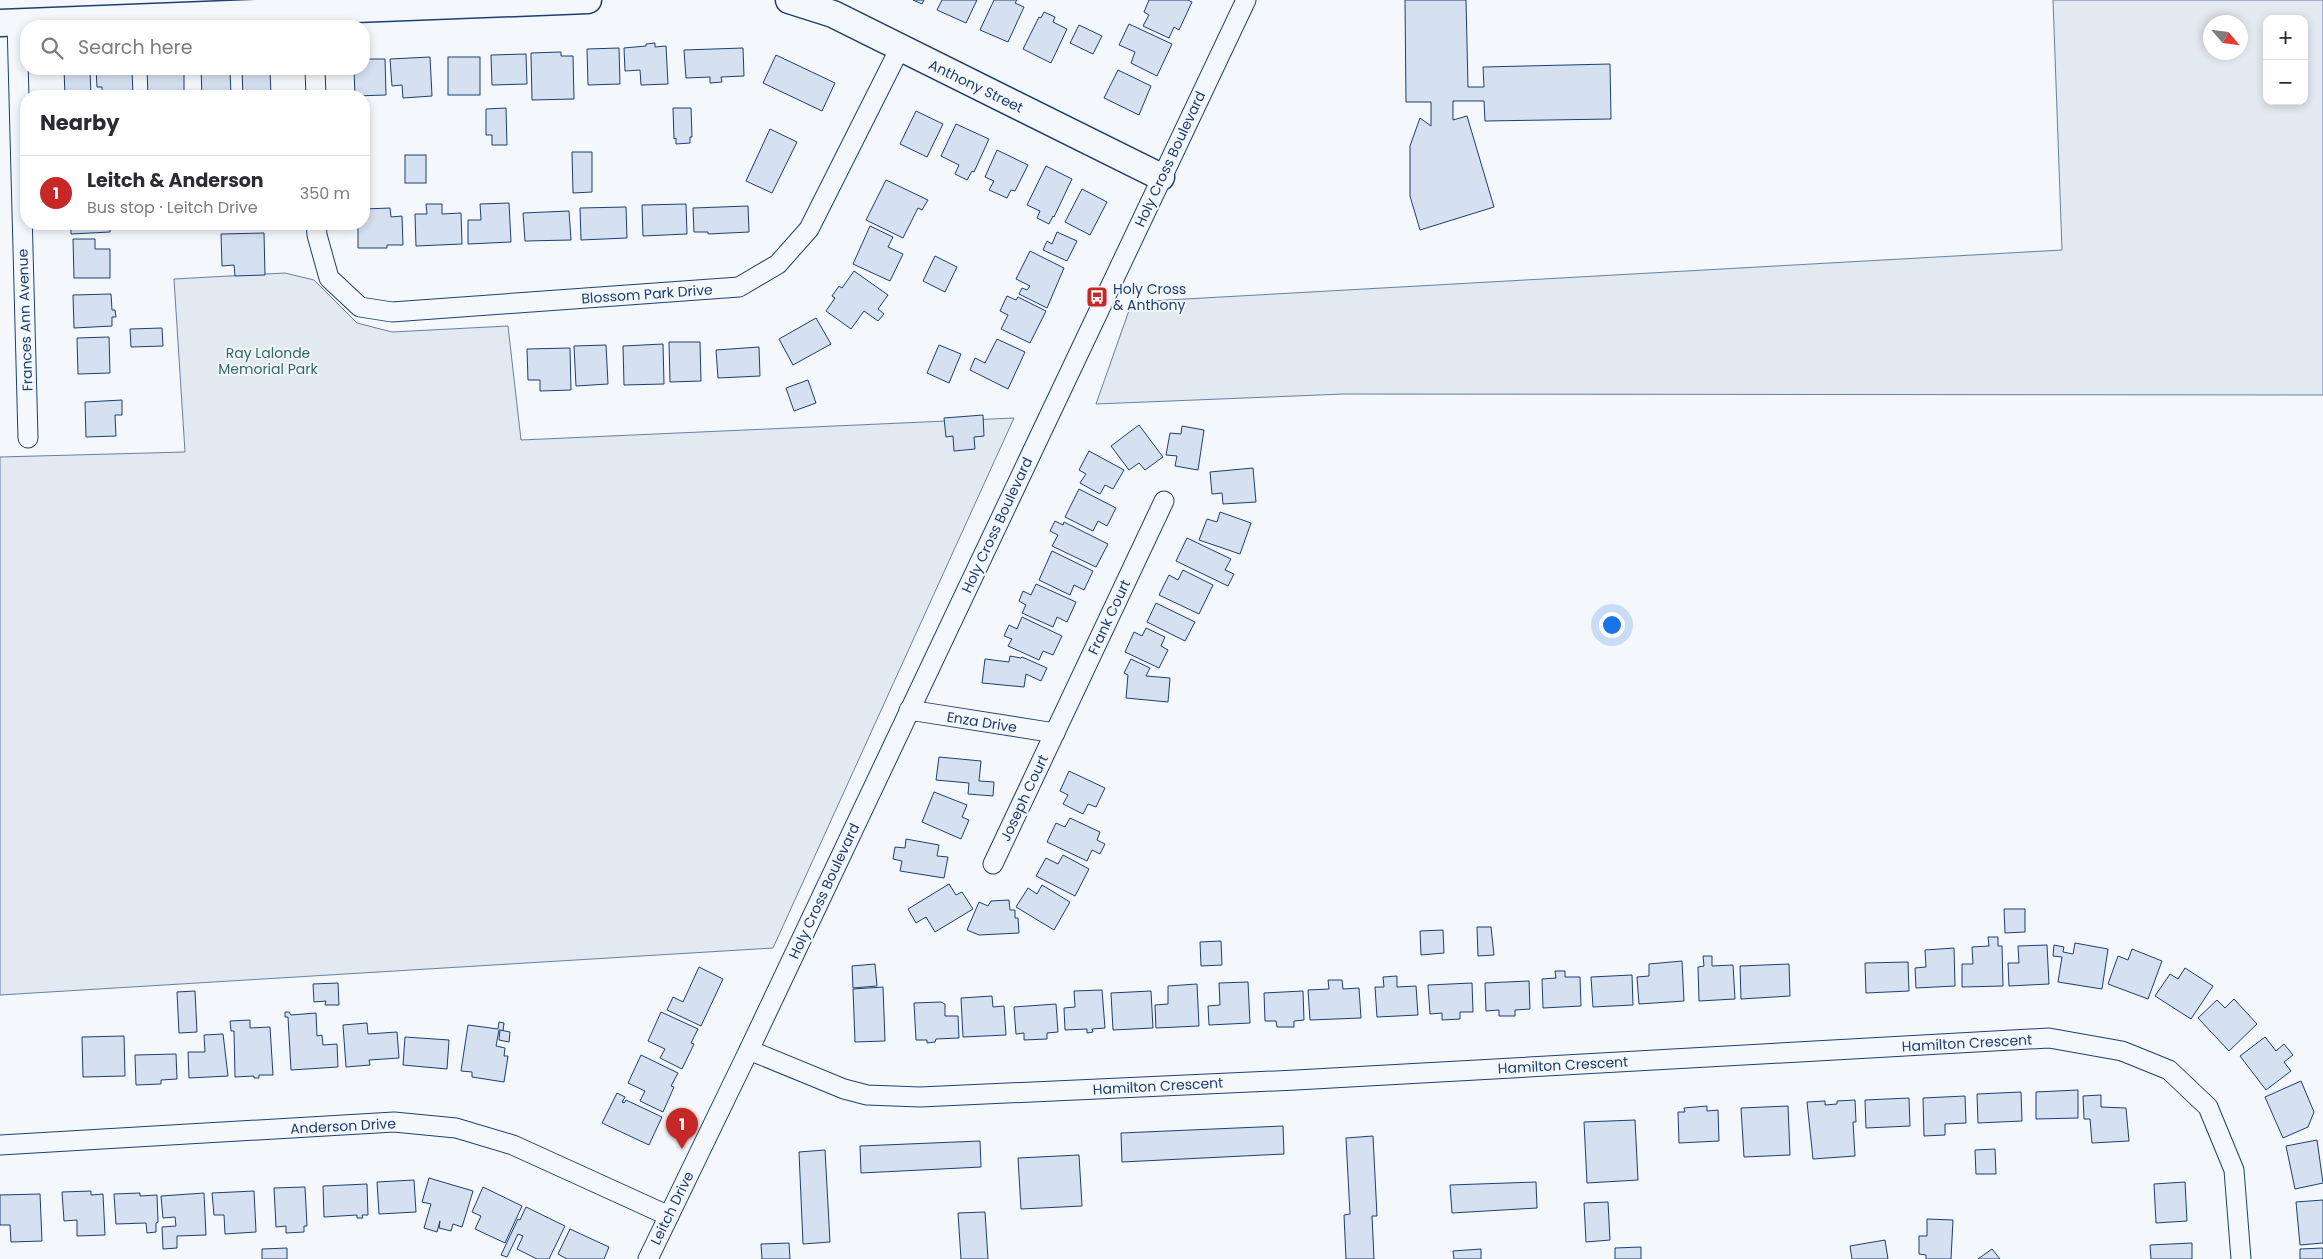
<!DOCTYPE html>
<meta charset="utf-8">
<style>
body{margin:0;font-family:Poppins,sans-serif;background:#f7f7f7;color:#2b2b33}
.controls{position:absolute;right:15px;top:15px;display:grid;overflow:hidden;border-radius:10px;box-shadow:0 2px 8px #0003}
.controls button{width:45px;height:45px;display:grid;place-items:center;padding:0;border:0;border-bottom:1px solid #e1e1e2;background:#fff;color:#2b2b33;font:25px sans-serif}
.compass{position:absolute;left:2203px;top:15px;width:45px;height:45px;border-radius:50%;background:#fff;box-shadow:0 2px 8px #0003;rotate:118deg}
.you{position:absolute;left:1611px;top:624px;width:18px;height:18px;margin:-12px;border:4px solid #fff;border-radius:50%;background:#1a73e8;box-shadow:0 0 0 8px #1a73e833}
.badge{display:grid;place-items:center;width:32px;height:32px;border-radius:50%;background:#c62828;color:#fff;font-size:16px;font-weight:700}
.pin{position:absolute;translate:-50% -41px;filter:drop-shadow(0 1px 2px #0008)}
.pin::after{content:'';position:absolute;top:26px;width:18px;height:15px;background:inherit;clip-path:polygon(0 0,100% 0,50% 100%)}
.list{margin:0;padding:0;list-style:none}
h2{display:flex;justify-content:space-between;align-items:center;height:65px;margin:0;padding:0 20px;font-size:21px}
h2 small{font-size:16px;font-weight:400;color:#7c7c81}
.list li{display:grid;grid-template-columns:32px 1fr auto;gap:15px;align-items:center;box-sizing:border-box;height:75px;padding:0 20px;border-top:1px solid #e1e1e2}
.list b{display:block;font-size:19px;white-space:nowrap}
.list p{margin:0;font-size:16px;white-space:nowrap;color:#7c7c81}
.list em{font-size:16px;font-style:normal;color:#7c7c81}
.icon{flex:none;width:28px;height:28px;fill:none;stroke:currentColor;stroke-width:2;stroke-linecap:round;stroke-linejoin:round}
.map{position:relative;flex:none;width:2323px;height:1259px;overflow:hidden}
.search{position:absolute;background:#fff;box-shadow:0 2px 8px #0003;left:20px;top:20px;width:350px;height:55px;display:flex;align-items:center;gap:12px;box-sizing:border-box;padding:0 18px;border-radius:20px;color:#7c7c81;font-size:19px}
.panel{position:absolute;background:#fff;box-shadow:0 2px 8px #0003;left:20px;top:90px;width:350px;height:140px;border-radius:20px}
.map>svg:first-child{display:block}
.green{fill:#e3e9f0;stroke:#687fa3;fill-rule:evenodd}
.building{fill:#d5e0f0;stroke:#1d3f73}
.lines{fill:none;stroke-linecap:round;stroke-linejoin:round}
.street-casing{stroke:#1d3f73;stroke-width:21}
.secondary-casing{stroke:#1d3f73;stroke-width:29}
.street{stroke:#f4f7fb;stroke-width:19}
.secondary{stroke:#f4f7fb;stroke-width:26}
.labels{text-anchor:middle;dominant-baseline:central;stroke-width:4;stroke-linejoin:round;paint-order:stroke}
.street-label{font-size:14px;fill:#1d3f73;stroke:#f4f7fb}
.poi-label{font-size:14px;fill:#1d3f73;stroke:#f4f7fb;text-anchor:start}
.park-label{font-size:14px;fill:#2c6c60;stroke:#f4f7fb}
</style>
<div class="map">
<svg width="2323" height="1259" viewBox="0 0 2323 1259">
<rect width="100%" height="100%" fill="#f4f7fb"/>
<!-- green -->
<g class="green">
<path d="M2053,0H2323V395L1344,394L1096,404L1132,302L2062,250ZM2267,19H2304V101H2267ZM2240,22V52H2210V22Z"/>
<polygon points="285,273 314,280 357,323 392,332 508,326 521,440 1014,418 773,948 0,995 0,457 185,452 174,279"/>
</g>
<!-- building -->
<g class="building">
<polygon points="913,0 924,0 922,4"/>
<polygon points="942,0 977,0 966,23 937,10"/>
<polygon points="994,0 1017,0 1015,3 1024,7 1008,42 980,30"/>
<polygon points="1149,0 1188,0 1192,2 1179,30 1174,27 1169,38 1143,26 1149,15 1144,12"/>
<polygon points="1405,0 1466,0 1468,87 1484,87 1483,67 1610,64 1611,119 1485,121 1484,101 1453,101 1453,120 1467,116 1494,207 1420,230 1410,196 1410,146 1420,118 1431,126 1431,102 1406,102"/>
<polygon points="1044,12 1055,17 1053,22 1067,29 1051,63 1023,49 1039,17 1041,18"/>
<polygon points="1129,24 1172,44 1157,76 1131,63 1135,52 1119,45"/>
<polygon points="1079,25 1102,36 1093,54 1070,43"/>
<polygon points="655,43 655,47 666,46 668,84 641,85 640,70 625,71 624,48 646,46 646,44"/>
<polygon points="619,48 620,84 588,85 587,49"/>
<polygon points="743,48 744,76 721,77 722,82 710,83 710,77 686,78 684,50"/>
<polygon points="561,52 561,56 573,56 574,99 532,100 531,53"/>
<polygon points="526,54 527,84 492,85 491,55"/>
<polygon points="776,55 835,83 822,111 763,83"/>
<polygon points="430,57 432,96 403,98 402,85 392,86 390,59"/>
<rect x="448" y="57" width="32" height="38"/>
<polygon points="364,59 385,59 386,95 355,96 354,69 364,69"/>
<polygon points="64,69 90,69 91,96 65,96"/>
<polygon points="96,69 132,69 133,96 102,96 102,87 97,87"/>
<polygon points="147,69 184,69 184,96 148,96"/>
<polygon points="201,69 230,69 231,96 202,96"/>
<polygon points="242,69 270,69 271,96 243,96"/>
<polygon points="1118,70 1151,86 1139,115 1104,98"/>
<polygon points="506,108 507,145 492,145 492,135 486,135 486,109"/>
<polygon points="673,108 691,108 692,137 690,137 690,143 676,144 676,138 674,139"/>
<polygon points="916,111 943,124 927,157 900,144"/>
<polygon points="956,124 989,139 974,172 972,171 967,180 955,174 959,165 941,156"/>
<polygon points="770,129 797,142 772,193 746,181"/>
<polygon points="997,150 1028,165 1015,191 1011,190 1007,198 989,190 994,181 985,177"/>
<polygon points="572,152 592,152 592,192 573,193"/>
<rect x="405" y="155" width="21" height="28"/>
<polygon points="1046,166 1072,179 1054,217 1053,216 1049,224 1037,218 1040,211 1027,205"/>
<polygon points="886,180 928,200 922,210 918,208 903,238 866,220"/>
<polygon points="1082,189 1107,202 1090,235 1065,222"/>
<polygon points="509,203 511,242 468,244 468,220 481,220 480,204"/>
<polygon points="426,204 442,204 442,214 461,213 462,244 416,246 415,214 427,214"/>
<polygon points="686,204 687,234 643,236 642,205"/>
<polygon points="748,206 749,232 708,234 708,232 694,232 693,208"/>
<polygon points="626,207 627,238 581,240 580,208"/>
<polygon points="390,208 391,217 402,216 403,245 387,245 387,248 358,248 358,224 364,224 364,209"/>
<polygon points="569,211 571,240 525,241 523,213"/>
<polygon points="71,224 110,224 110,232 71,234"/>
<polygon points="870,226 893,237 888,247 903,254 890,281 853,264"/>
<polygon points="1057,232 1077,241 1067,261 1043,250 1047,241 1052,244"/>
<polygon points="264,233 265,275 235,276 234,265 222,266 221,234"/>
<polygon points="73,239 95,239 95,249 110,249 110,278 74,278"/>
<polygon points="1030,251 1064,268 1047,308 1019,294 1022,288 1027,290 1030,286 1016,279"/>
<polygon points="935,256 957,267 945,292 923,281"/>
<polygon points="854,271 888,295 878,309 884,314 878,321 864,311 851,329 826,311 835,298 832,296 839,286 842,288"/>
<polygon points="111,294 112,310 115,310 116,317 112,317 112,326 74,328 73,295"/>
<polygon points="1007,296 1016,300 1018,297 1046,311 1030,343 1001,329 1008,315 1000,311"/>
<polygon points="816,318 831,344 793,365 779,339"/>
<polygon points="162,328 163,346 131,347 130,329"/>
<polygon points="109,337 110,373 78,374 77,338"/>
<polygon points="997,339 1025,352 1008,389 970,370 975,358 985,363"/>
<polygon points="669,342 700,342 701,381 670,382"/>
<polygon points="663,344 664,384 624,385 623,346"/>
<polygon points="606,345 608,384 576,386 574,346"/>
<polygon points="939,345 961,354 949,383 927,373"/>
<polygon points="759,347 760,376 718,378 716,350"/>
<polygon points="570,348 571,390 540,391 540,380 528,380 527,349"/>
<polygon points="808,380 816,403 794,411 786,388"/>
<polygon points="122,400 122,415 115,415 116,436 86,437 85,402"/>
<polygon points="983,415 984,436 974,437 975,449 954,451 953,436 946,437 944,418"/>
<polygon points="1139,425 1163,457 1145,470 1139,463 1129,470 1111,446"/>
<polygon points="1182,426 1204,430 1198,470 1175,466 1177,456 1166,455 1170,433 1181,434"/>
<polygon points="1089,451 1124,470 1113,489 1105,485 1100,494 1080,483 1086,474 1079,470"/>
<polygon points="1253,468 1256,502 1223,504 1222,493 1212,494 1210,472"/>
<polygon points="1079,489 1116,508 1107,526 1098,521 1093,531 1065,517"/>
<polygon points="1220,512 1251,523 1240,554 1199,540 1207,519 1217,522"/>
<polygon points="1055,521 1063,525 1064,522 1108,544 1096,567 1052,546 1058,535 1050,531"/>
<polygon points="1187,538 1231,559 1225,570 1234,574 1228,586 1176,561"/>
<polygon points="1052,551 1093,571 1084,590 1074,585 1070,595 1039,580"/>
<polygon points="1183,570 1213,585 1199,614 1159,595 1169,575 1178,580"/>
<polygon points="1036,584 1076,602 1067,622 1057,617 1053,627 1022,613 1026,605 1019,601 1023,591 1031,595"/>
<polygon points="1156,603 1195,622 1185,641 1147,622"/>
<polygon points="1022,617 1062,636 1053,655 1043,651 1039,660 1008,646 1012,639 1004,636 1009,625 1017,629"/>
<polygon points="1146,628 1165,637 1161,646 1168,650 1159,668 1125,652 1134,632 1142,636"/>
<polygon points="1010,656 1021,658 1022,657 1047,668 1041,681 1026,674 1024,687 982,683 985,659 1009,662"/>
<polygon points="1131,659 1150,668 1146,676 1170,678 1168,702 1126,698 1128,675 1124,673"/>
<polygon points="939,757 981,761 979,781 994,782 993,796 968,794 969,783 936,780"/>
<polygon points="1069,771 1105,788 1096,807 1088,804 1083,814 1063,804 1068,795 1060,791"/>
<polygon points="934,792 967,805 962,817 969,820 961,839 922,822"/>
<polygon points="1070,818 1100,832 1097,840 1105,844 1100,854 1092,850 1087,861 1047,842 1056,823 1065,827"/>
<polygon points="906,839 939,845 937,856 948,857 944,878 900,871 902,861 893,859 895,847 905,848"/>
<polygon points="1063,855 1089,869 1075,896 1036,876 1046,858 1058,864"/>
<polygon points="949,884 956,895 962,892 973,909 935,932 926,917 916,923 908,909"/>
<polygon points="1042,885 1070,902 1054,930 1016,907 1028,888 1037,894"/>
<polygon points="1009,900 1010,910 1015,910 1015,918 1018,918 1019,933 979,935 967,930 979,902 988,906 991,901"/>
<polygon points="2004,909 2025,909 2025,932 2005,933"/>
<polygon points="1477,927 1491,927 1494,955 1478,956"/>
<polygon points="1443,930 1444,953 1421,955 1420,931"/>
<polygon points="1988,937 1998,937 1998,946 2002,946 2003,986 1962,987 1962,964 1973,964 1972,947 1989,946"/>
<polygon points="1221,941 1222,965 1201,966 1200,942"/>
<polygon points="2075,943 2108,949 2102,989 2058,982 2062,957 2053,956 2054,945 2064,947 2063,952 2073,954"/>
<polygon points="2047,945 2049,984 2009,986 2008,963 2019,963 2018,946"/>
<polygon points="1954,948 1955,986 1916,988 1915,968 1926,967 1925,950"/>
<polygon points="2132,949 2162,961 2148,999 2108,984 2118,956 2128,960"/>
<polygon points="1703,956 1712,956 1712,966 1733,965 1735,999 1699,1001 1698,967 1704,966"/>
<polygon points="1682,961 1684,1001 1639,1004 1637,977 1649,976 1649,964"/>
<polygon points="1908,962 1909,991 1866,993 1865,963"/>
<polygon points="875,964 877,986 853,988 852,966"/>
<polygon points="1789,964 1790,996 1741,999 1740,966"/>
<polygon points="699,967 723,979 701,1026 667,1010 673,997 683,1002"/>
<polygon points="2185,968 2213,986 2191,1019 2155,996 2170,974 2178,979"/>
<polygon points="1555,971 1565,971 1565,977 1580,977 1581,1006 1543,1008 1542,979 1556,978"/>
<polygon points="1632,975 1633,1005 1593,1007 1591,977"/>
<polygon points="1397,976 1397,987 1416,986 1418,1015 1377,1017 1375,987 1384,987 1383,977"/>
<polygon points="1328,980 1342,980 1343,989 1359,988 1361,1018 1310,1020 1308,990 1329,989"/>
<polygon points="1529,981 1530,1009 1515,1010 1515,1016 1499,1016 1499,1010 1486,1011 1485,983"/>
<polygon points="1248,982 1250,1023 1209,1025 1208,1006 1220,1005 1219,983"/>
<polygon points="338,983 339,1005 325,1005 326,1001 314,1002 313,984"/>
<polygon points="1472,983 1473,1012 1460,1012 1460,1019 1442,1020 1442,1013 1430,1014 1428,985"/>
<polygon points="1197,984 1199,1026 1156,1028 1155,1005 1168,1004 1168,986"/>
<polygon points="883,987 885,1041 855,1042 853,989"/>
<polygon points="1102,990 1105,1028 1092,1029 1093,1032 1087,1033 1087,1029 1065,1030 1064,1008 1075,1007 1074,991"/>
<polygon points="195,991 197,1032 179,1033 177,992"/>
<polygon points="1151,991 1153,1028 1113,1030 1111,993"/>
<polygon points="1303,991 1304,1020 1294,1021 1294,1027 1277,1027 1276,1021 1265,1021 1264,993"/>
<polygon points="992,996 993,1007 1004,1006 1006,1035 963,1037 961,998"/>
<polygon points="2234,999 2257,1024 2229,1051 2198,1018 2217,1000 2225,1008"/>
<polygon points="941,1002 945,1004 945,1016 958,1016 959,1038 936,1039 935,1042 927,1043 927,1040 916,1040 914,1003"/>
<polygon points="1056,1004 1058,1032 1047,1033 1047,1039 1024,1040 1024,1033 1016,1034 1014,1007"/>
<polygon points="285,1012 289,1012 291,1015 316,1013 317,1036 322,1035 323,1045 337,1044 338,1067 291,1070 288,1017 285,1017"/>
<polygon points="661,1012 698,1029 691,1043 694,1044 682,1069 660,1058 665,1049 648,1041"/>
<polygon points="250,1020 250,1028 270,1027 273,1075 259,1075 259,1078 254,1078 254,1076 235,1077 234,1031 231,1031 230,1021"/>
<polygon points="499,1022 504,1023 503,1031 499,1030 496,1046 505,1048 504,1056 508,1056 504,1082 472,1077 472,1072 461,1071 468,1025 498,1029"/>
<polygon points="367,1023 368,1034 397,1032 399,1058 369,1060 370,1065 346,1067 343,1025"/>
<polygon points="500,1030 510,1032 509,1042 499,1040"/>
<polygon points="223,1034 228,1076 189,1078 188,1052 205,1052 204,1035"/>
<polygon points="124,1036 125,1076 83,1077 82,1037"/>
<polygon points="405,1037 449,1040 447,1069 403,1065"/>
<polygon points="2265,1037 2276,1051 2284,1044 2293,1055 2284,1062 2291,1071 2266,1090 2240,1056"/>
<polygon points="176,1054 177,1079 161,1080 161,1084 136,1085 135,1055"/>
<polygon points="641,1055 678,1073 671,1086 674,1087 663,1112 640,1101 645,1091 628,1083"/>
<polygon points="2301,1081 2314,1112 2308,1127 2283,1138 2265,1097"/>
<polygon points="2078,1090 2078,1118 2036,1119 2036,1092"/>
<polygon points="2021,1092 2022,1121 1978,1123 1977,1094"/>
<polygon points="617,1093 625,1097 622,1102 624,1103 626,1100 662,1117 649,1145 602,1123"/>
<polygon points="2101,1095 2101,1107 2126,1108 2129,1141 2092,1143 2090,1119 2084,1119 2083,1096"/>
<polygon points="1965,1096 1966,1123 1945,1124 1945,1135 1924,1136 1923,1098"/>
<polygon points="1909,1098 1910,1126 1866,1128 1865,1100"/>
<polygon points="1855,1100 1856,1122 1853,1122 1855,1156 1813,1159 1807,1102 1825,1101 1825,1105 1837,1104 1837,1101"/>
<polygon points="1707,1106 1707,1111 1718,1110 1719,1141 1679,1143 1678,1112 1685,1112 1684,1108"/>
<polygon points="1788,1106 1790,1155 1744,1157 1741,1108"/>
<polygon points="1635,1120 1638,1180 1587,1183 1584,1122"/>
<polygon points="1283,1126 1284,1154 1122,1162 1121,1133"/>
<polygon points="1373,1136 1377,1216 1372,1216 1374,1259 1346,1259 1344,1215 1350,1214 1346,1138"/>
<polygon points="2317,1140 2323,1183 2295,1189 2286,1146"/>
<polygon points="980,1141 981,1167 861,1173 860,1146"/>
<polygon points="1995,1149 1996,1174 1976,1174 1975,1150"/>
<polygon points="825,1150 830,1242 803,1244 799,1152"/>
<polygon points="1079,1155 1082,1206 1021,1209 1018,1158"/>
<polygon points="429,1178 473,1191 462,1227 453,1224 451,1231 439,1228 440,1221 437,1232 424,1228 431,1204 422,1202"/>
<polygon points="414,1180 416,1212 379,1214 377,1182"/>
<polygon points="1536,1182 1537,1208 1452,1213 1450,1185"/>
<polygon points="2185,1182 2187,1221 2156,1223 2154,1184"/>
<polygon points="367,1184 368,1215 362,1215 363,1218 357,1218 357,1215 324,1217 323,1186"/>
<polygon points="305,1187 307,1226 304,1226 304,1232 286,1233 286,1226 276,1227 274,1188"/>
<polygon points="483,1187 522,1206 505,1243 475,1229 481,1216 472,1212"/>
<polygon points="91,1191 91,1195 103,1194 105,1235 77,1236 77,1220 64,1221 62,1192"/>
<polygon points="254,1191 256,1232 225,1234 224,1215 214,1215 212,1193"/>
<polygon points="140,1193 140,1196 157,1195 158,1222 156,1223 156,1232 147,1233 146,1223 116,1224 114,1194"/>
<polygon points="204,1193 206,1235 177,1236 177,1248 163,1249 162,1227 176,1226 175,1217 163,1218 161,1196"/>
<polygon points="40,1194 42,1241 11,1242 10,1225 0,1225 0,1195"/>
<polygon points="2323,1200 2323,1243 2300,1245 2296,1202"/>
<polygon points="1608,1202 1610,1240 1586,1242 1584,1203"/>
<polygon points="526,1207 565,1226 549,1259 537,1259 517,1249 523,1236 518,1234 507,1257 501,1255 518,1219 520,1220"/>
<polygon points="985,1212 988,1259 961,1259 958,1213"/>
<polygon points="1927,1219 1953,1220 1951,1259 1926,1259 1926,1255 1919,1254 1919,1236 1927,1236"/>
<polygon points="570,1229 609,1247 604,1259 567,1259 558,1254"/>
<polygon points="1885,1240 1888,1259 1852,1259 1850,1246"/>
<polygon points="789,1243 790,1259 762,1259 761,1244"/>
<polygon points="2192,1243 2192,1259 2151,1259 2150,1245"/>
<polygon points="1641,1247 1641,1259 1615,1259 1615,1248"/>
<polygon points="287,1248 287,1259 262,1259 262,1249"/>
<polygon points="2323,1248 2323,1259 2300,1259 2300,1249"/>
<polygon points="1481,1249 1481,1259 1454,1259 1453,1251"/>
<polygon points="1992,1249 2000,1259 1978,1259"/>
</g>
<g class="lines">
<!-- street casing -->
<g class="street-casing">
<g id="street">
<polyline points="17,22 28,438"/>
<polyline points="315,69 316,96"/>
<polyline points="316,224 317,235 329,278 360,307 392,312 739,287 778,264 809,229 900,48"/>
<polyline points="909,710 1055,733"/>
<polyline points="993,864 1164,501"/>
<polyline points="749,1050 844,1089 867,1095 920,1097 1296,1080 2049,1038 2122,1051 2169,1070 2208,1107 2234,1170 2241,1259"/>
<polyline points="0,1145 394,1122 456,1128 513,1145 669,1216"/>
<polyline points="648,1259 749,1050 1246,0"/>
</g>
</g>
<!-- secondary casing -->
<g class="secondary-casing">
<g id="secondary">
<polyline points="789,0 833,14 1161,177"/>
<polyline points="0,23 588,0"/>
</g>
</g>
<!-- street -->
<use href="#street" class="street"/>
<!-- secondary -->
<use href="#secondary" class="secondary"/>
</g>
<!-- icons -->
<defs>
<g id="bus-square" transform="scale(1.125)"><rect x="-9" y="-9" width="18" height="18" rx="4" fill="#c62828" stroke="#f4f7fb"/><path d="M-5-6H5V4H4V6H2V4H-2V6H-4V4H-5ZM-3.5-4V0h7V-4ZM-3.5 1.2v1.5H-2V1.2ZM2 1.2v1.5H3.5V1.2Z" fill="#fff"/></g>
</defs>
<g fill-rule="evenodd">
<use href="#bus-square" x="1097" y="297"/>
</g>
<g class="labels">
<!-- street labels -->
<g class="street-label">
<text transform="translate(976 86) rotate(26)">Anthony Street</text>
<text transform="translate(1170 159) rotate(-65)">Holy Cross Boulevard</text>
<text transform="translate(647 294) rotate(-4)">Blossom Park Drive</text>
<text transform="translate(25 320) rotate(-92)">Frances Ann Avenue</text>
<text transform="translate(997 525) rotate(-65)">Holy Cross Boulevard</text>
<text transform="translate(1109 617) rotate(-65)">Frank Court</text>
<text transform="translate(982 722) rotate(9)">Enza Drive</text>
<text transform="translate(1024 798) rotate(-65)">Joseph Court</text>
<text transform="translate(824 891) rotate(-65)">Holy Cross Boulevard</text>
<text transform="translate(1967 1043) rotate(-3)">Hamilton Crescent</text>
<text transform="translate(1563 1065) rotate(-3)">Hamilton Crescent</text>
<text transform="translate(1158 1086) rotate(-3)">Hamilton Crescent</text>
<text transform="translate(343 1126) rotate(-3)">Anderson Drive</text>
<text transform="translate(672 1208) rotate(-64)">Leitch Drive</text>
</g>
<!-- poi labels -->
<g class="poi-label">
<text x="1113" y="289">Holy Cross<tspan x="1113" dy="16">&amp; Anthony</tspan></text>
</g>
<!-- park labels -->
<g class="park-label">
<text x="268" y="353">Ray Lalonde<tspan x="268" dy="16">Memorial Park</tspan></text>
</g>
</g>
</svg>
<div class="controls">
<button>+</button>
<button>−</button>
</div>
<svg class="compass" viewBox="-18 -18 36 36"><path d="M0-13l5 13h-10z" fill="#e53935"/><path d="M0 13l5-13h-10z" fill="#7c7c81"/></svg>
<div class="you"></div>
<div class="pin badge" style="left:682px;top:1149px">1</div>
<div class="search"><svg class="icon" aria-label="search" viewBox="0 0 24 24"><circle cx="10" cy="10" r="6"/><path d="M15 15l6 6"/></svg>Search here</div>
<section class="panel">
<h2>Nearby<small></small></h2>
<ul class="list">
<li><span class="badge">1</span><div><b>Leitch &amp; Anderson</b><p>Bus stop · Leitch Drive</p></div><em>350 m</em></li>
</ul>
</section>
</div>
